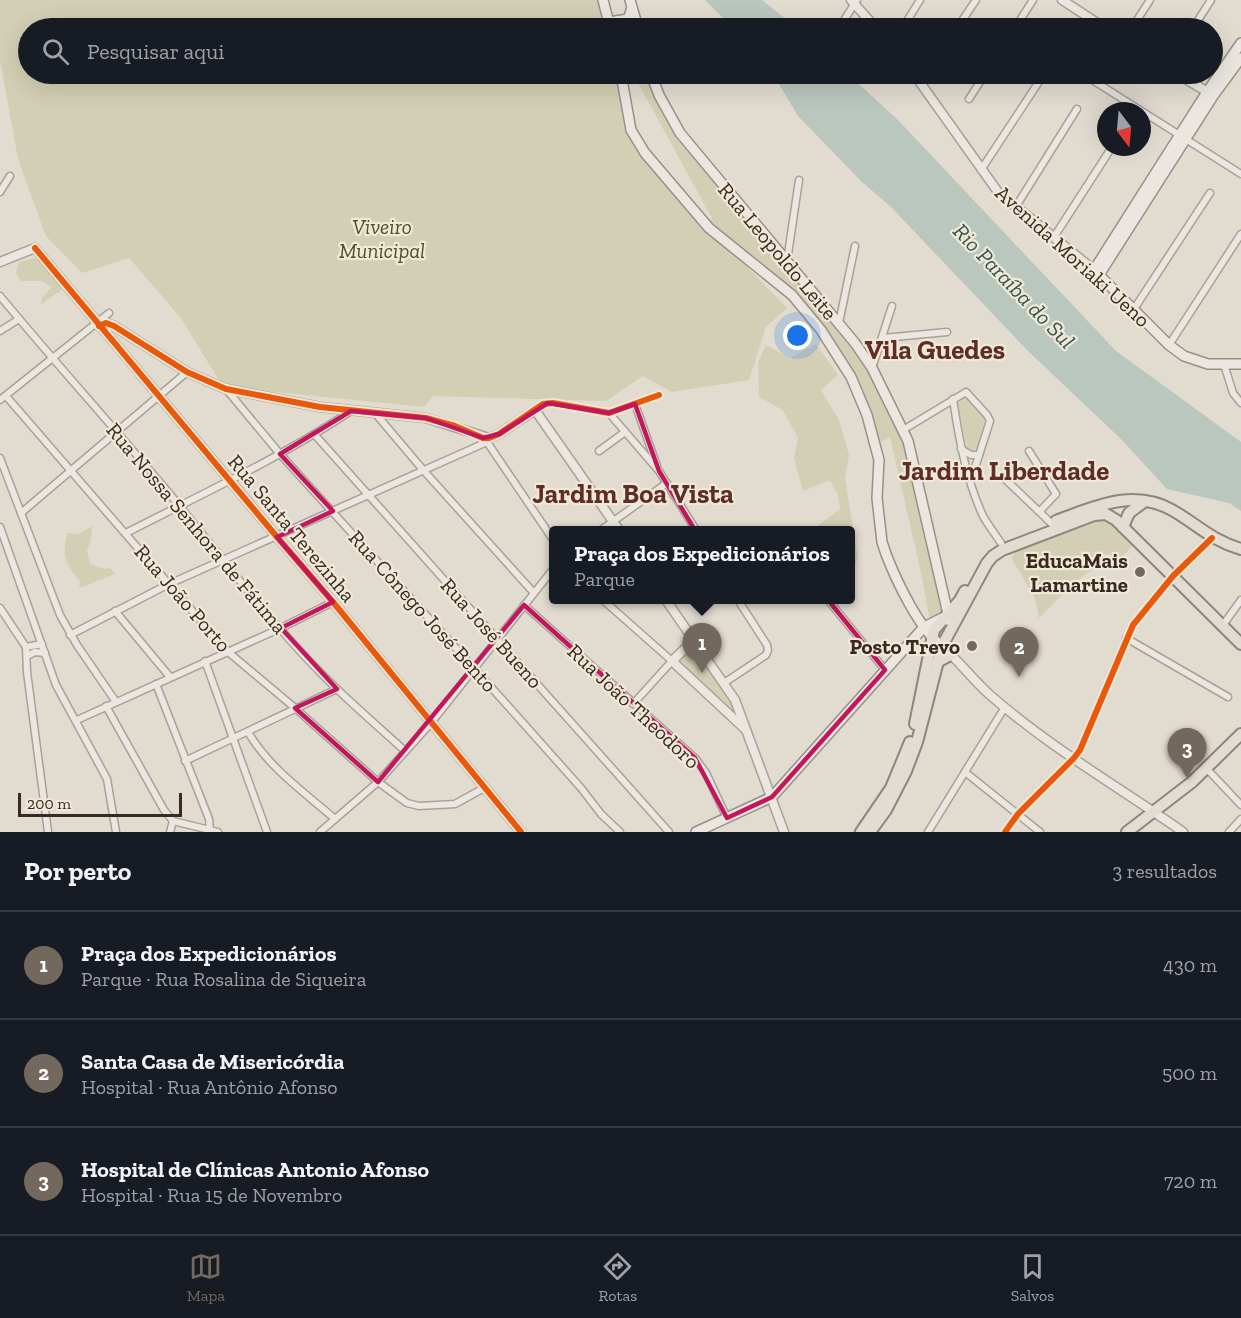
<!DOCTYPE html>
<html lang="pt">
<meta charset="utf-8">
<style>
body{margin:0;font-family:"Zilla Slab",serif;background:#242831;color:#f1f3f6}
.compass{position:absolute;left:1097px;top:102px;width:54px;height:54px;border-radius:50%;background:#171b24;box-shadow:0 6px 24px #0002;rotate:164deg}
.scale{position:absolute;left:18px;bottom:15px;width:164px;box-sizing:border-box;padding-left:6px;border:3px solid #362a21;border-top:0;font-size:16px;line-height:21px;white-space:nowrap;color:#362a21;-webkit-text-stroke:4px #f2e8d7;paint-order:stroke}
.you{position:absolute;left:798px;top:336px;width:21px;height:21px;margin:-15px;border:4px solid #fff;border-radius:50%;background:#1a73e8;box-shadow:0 0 0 9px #1a73e833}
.badge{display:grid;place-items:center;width:39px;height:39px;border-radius:50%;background:#72685e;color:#fff;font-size:20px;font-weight:700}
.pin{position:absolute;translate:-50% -50px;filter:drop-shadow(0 2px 3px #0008)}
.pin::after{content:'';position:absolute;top:32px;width:21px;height:18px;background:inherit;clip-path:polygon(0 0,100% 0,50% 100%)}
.popup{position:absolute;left:549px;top:526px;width:306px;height:78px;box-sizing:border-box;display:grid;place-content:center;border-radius:6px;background:#171b24;filter:drop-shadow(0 2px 4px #0005);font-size:20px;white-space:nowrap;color:#9ea1a6}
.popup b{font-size:22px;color:#f1f3f6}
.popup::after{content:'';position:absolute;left:50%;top:100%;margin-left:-12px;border:12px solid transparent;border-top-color:#171b24}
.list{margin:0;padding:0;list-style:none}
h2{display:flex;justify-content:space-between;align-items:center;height:78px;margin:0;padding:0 24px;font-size:26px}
h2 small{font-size:20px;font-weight:400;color:#9ea1a6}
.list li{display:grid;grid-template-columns:39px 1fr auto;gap:18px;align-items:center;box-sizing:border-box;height:108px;padding:0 24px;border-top:2px solid #363941}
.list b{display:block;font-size:22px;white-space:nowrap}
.list p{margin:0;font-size:20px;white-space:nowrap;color:#9ea1a6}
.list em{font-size:20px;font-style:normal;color:#9ea1a6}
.icon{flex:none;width:33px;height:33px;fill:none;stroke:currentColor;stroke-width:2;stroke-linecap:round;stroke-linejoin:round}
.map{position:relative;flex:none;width:1241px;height:832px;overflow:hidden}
.search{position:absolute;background:#171b24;box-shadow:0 6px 24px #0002;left:18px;right:18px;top:18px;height:66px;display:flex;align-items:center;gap:15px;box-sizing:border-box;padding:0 21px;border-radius:33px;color:#9ea1a6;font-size:22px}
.sheet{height:402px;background:#171b24}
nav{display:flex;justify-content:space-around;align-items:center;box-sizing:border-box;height:84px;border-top:2px solid #363941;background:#171b24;font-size:16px;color:#9ea1a6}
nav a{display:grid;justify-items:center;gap:3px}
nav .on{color:#72685e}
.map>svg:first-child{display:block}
.green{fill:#d2cfb4}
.water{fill:#bac7be}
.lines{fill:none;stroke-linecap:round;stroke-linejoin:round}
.minor-casing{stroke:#a8a199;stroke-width:9}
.tertiary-casing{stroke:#a8a199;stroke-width:11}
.secondary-casing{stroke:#989088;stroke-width:12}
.primary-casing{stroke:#8d867f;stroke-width:14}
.minor{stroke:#ebe7e0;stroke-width:6}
.tertiary{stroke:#ebe7e0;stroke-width:8}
.secondary{stroke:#ebe7e0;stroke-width:9}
.primary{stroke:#e2dcd3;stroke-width:10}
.cycleway-casing{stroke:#f2e8d7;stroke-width:10}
.cycleway{stroke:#e8590c;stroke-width:6}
.marked{fill:none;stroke:#c2185b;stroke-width:4.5;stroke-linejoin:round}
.poi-dot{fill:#72685e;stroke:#f2e8d7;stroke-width:2}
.labels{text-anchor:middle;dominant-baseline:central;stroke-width:4.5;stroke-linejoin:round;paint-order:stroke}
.park-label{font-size:21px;font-style:italic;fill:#49502a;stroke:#f2e8d7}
.street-label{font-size:21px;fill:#362a21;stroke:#f2e8d7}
.poi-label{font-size:21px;font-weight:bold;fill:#362a21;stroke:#f2e8d7;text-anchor:end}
.water-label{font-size:22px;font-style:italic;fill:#32544f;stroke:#f2e8d7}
.district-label{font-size:27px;font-weight:bold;fill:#5d2d26;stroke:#f2e8d7}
</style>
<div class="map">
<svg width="1241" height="832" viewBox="0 0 1241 832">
<rect width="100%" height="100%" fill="#e2dbd0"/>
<!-- green -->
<g class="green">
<polygon points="0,0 601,0 607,28 28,28 28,74 617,74 628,136 638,144 703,222 787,308 766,327 749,380 672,392 643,376 606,401 433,396 424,407 223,387 181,318 129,258 82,273 46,236 18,159 0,60"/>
<polygon points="624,74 646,74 664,113 687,147 810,295 863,362 882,396 907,442 943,610 930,621 921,573 890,437 879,443 823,328 708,223 712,218 638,83 627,85"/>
<polygon points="39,257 64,288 41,304 42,298 52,287 42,281 21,281 16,273 19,262"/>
<polygon points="816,344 838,375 821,390 839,420 849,455 845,479 858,559 851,570 850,530 812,530 840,509 838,495 830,480 803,491 794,458 798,438 783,410 759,397 758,363 766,345 790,358"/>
<polygon points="967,397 987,421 976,449 973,452 967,448 958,405 960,400"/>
<polygon points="1103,518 1106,519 1133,545 1118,561 1108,554 1103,555 1092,570 1075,582 1039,618 1035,598 1012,559 1015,551"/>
<path d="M92,526L91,541L87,550L90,564L104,569L110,568L115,574L79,588L80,581C65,564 62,556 67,533L79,534Z"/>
<polygon points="695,646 736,710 734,712 678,660"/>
</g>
<!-- water -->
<g class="water">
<polygon points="705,0 762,0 797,28 733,28"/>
<polygon points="773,74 848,74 898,120 1116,351 1241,442 1241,511 1229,503 1167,489 1121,439 1028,351 891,207 862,182 798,116"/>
</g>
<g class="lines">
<!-- minor casing -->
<g class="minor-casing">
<g id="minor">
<polyline points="907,21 920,0"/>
<polyline points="839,28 857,0"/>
<polyline points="957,28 976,0"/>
<polyline points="1015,28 1033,0"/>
<polyline points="1132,28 1150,0"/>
<polyline points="1193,28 1211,0"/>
<polyline points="1083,74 1241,174"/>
<polyline points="920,82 926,74"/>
<polyline points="969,99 985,74"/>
<polyline points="981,170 1044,74"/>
<polyline points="0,192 10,176"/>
<polyline points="1015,208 1077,109"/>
<polyline points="1054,237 1112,147"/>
<polyline points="787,261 799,180"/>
<path d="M0,296C53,360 109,422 163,486C220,554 273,628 338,690C360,711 383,731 405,751"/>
<polyline points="1134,309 1210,193"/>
<polyline points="839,323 855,246"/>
<polyline points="0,331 19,319"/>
<polyline points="883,338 947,332"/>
<polyline points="1169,345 1241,234"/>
<polyline points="1224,364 1233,393 1241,403"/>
<polyline points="872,368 892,306"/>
<polyline points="226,389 280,454 474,668 581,788 601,814 620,832"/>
<polyline points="6,396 227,651 295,708 378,782 407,803 419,806 455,804 484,788"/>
<path d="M953,399C959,439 966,479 983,516C988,525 995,534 1001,543"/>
<polyline points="0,400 109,313"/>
<polyline points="635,404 657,466"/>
<polyline points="535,410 543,404 553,403 609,413 659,395"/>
<polyline points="375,413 424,471 534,593"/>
<polyline points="609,413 659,471 696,530"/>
<polyline points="903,430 966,392 987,415 990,421 971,480"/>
<polyline points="315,435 669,832"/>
<polyline points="489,439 487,442 554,541"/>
<polyline points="961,449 971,455 979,455"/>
<polyline points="599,451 625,432"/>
<polyline points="1029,451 1056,494 1040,511"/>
<polyline points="0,458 60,615 77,645 116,702"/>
<polyline points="1004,478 1051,523"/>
<polyline points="21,513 187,372"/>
<polyline points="0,527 56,685 107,779 116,832"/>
<polyline points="601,530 667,483"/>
<path d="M126,533C202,494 280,458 351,411"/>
<polyline points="603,600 672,661 633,704"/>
<polyline points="828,600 885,670"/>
<polyline points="524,605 695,758 706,773 727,818"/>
<polyline points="0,608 26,647 27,672 48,832"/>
<polyline points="115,611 170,677"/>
<polyline points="1223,625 1241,600"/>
<polyline points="70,635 169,584 487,442"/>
<polyline points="1126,638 1228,697"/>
<polyline points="26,647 42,644"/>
<polyline points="27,656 35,652 45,653"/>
<polyline points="205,661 267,832"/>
<polyline points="724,683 766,655 768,650 767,645 738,600"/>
<polyline points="156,684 209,819 210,831"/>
<polyline points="106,706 164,810 173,821 218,832"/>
<polyline points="77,720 281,628 333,602"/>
<path d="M248,732C269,768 304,792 335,819"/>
<polyline points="185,761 337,689"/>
<polyline points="1207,769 1241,805"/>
<polyline points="965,772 1040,832"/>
<polyline points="170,832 173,821"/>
<polyline points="320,832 378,782 431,723 554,568"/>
<polyline points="928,832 1005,707"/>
<polyline points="1005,832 1018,814 1074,758 1080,750 1133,625 1173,576 1212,538"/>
<polyline points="1229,832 1241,819"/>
</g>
</g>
<!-- tertiary casing -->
<g class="tertiary-casing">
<g id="tertiary">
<polyline points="851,0 876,28"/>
<polyline points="1062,0 1105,28"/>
<polyline points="914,74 998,192 1094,270"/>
<polyline points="1177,74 1211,94"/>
<polyline points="0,262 35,248 277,537 333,602 521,832"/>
<polyline points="99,326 106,323 114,326 187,372 226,389 320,407 426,418 489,438 499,434 535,410 619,530"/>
<polyline points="666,600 735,700 784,832"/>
<polyline points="694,640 672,661 745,729"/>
<path d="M942,646C959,661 973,680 990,695C1048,746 1120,788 1183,832"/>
</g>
</g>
<!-- secondary casing -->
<g class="secondary-casing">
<g id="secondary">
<polyline points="603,0 610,27"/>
<polyline points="630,0 638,28"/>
<polyline points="609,22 628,19 632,8"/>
<polyline points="1241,43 1207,92 1094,270 1169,345 1184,356 1208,364 1241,364"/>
<path d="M621,74L631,130L645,153L709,228L792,295L821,330L851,377L867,415L879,460L877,498L882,542L886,554C896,580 920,631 942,646"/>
<polyline points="651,74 659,95 680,133 855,343 872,368 908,441 948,614 947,620"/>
<polyline points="1099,275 1213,96 1241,58"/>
<polyline points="696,832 772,797 924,627 944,617"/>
</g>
</g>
<!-- primary casing -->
<g class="primary-casing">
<g id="primary">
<path d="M1056,521C1094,507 1133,488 1172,510C1198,525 1211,540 1241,549"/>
<polyline points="1123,527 1129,513 1145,501"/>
<polyline points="937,662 952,654"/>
<polyline points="915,724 934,630 960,600 965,591"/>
<polyline points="861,832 891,788 910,742"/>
<polyline points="870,832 886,810 906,771 917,742 942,646 987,563 993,556 1002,550 1094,515 1106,514 1116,520 1241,644"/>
<polyline points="1127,832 1192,782 1241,734"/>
</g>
</g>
<!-- minor -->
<use href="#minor" class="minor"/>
<!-- tertiary -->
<use href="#tertiary" class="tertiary"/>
<!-- secondary -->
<use href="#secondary" class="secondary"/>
<!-- primary -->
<use href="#primary" class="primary"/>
<!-- cycleway casing -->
<g class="cycleway-casing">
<g id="cycleway">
<polyline points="35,248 277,537 333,602 521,832"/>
<polyline points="99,326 106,323 114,326 187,372 226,389 320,407 426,418 455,426 483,438 489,438 499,434 543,404 553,403 609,413 659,395"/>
<polyline points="1005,832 1018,814 1074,758 1080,750 1133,625 1173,576 1212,538"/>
</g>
</g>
<!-- cycleway -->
<use href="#cycleway" class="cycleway"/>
</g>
<!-- marked area -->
<path class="marked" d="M548,403L609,413L635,404L659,471L729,586L780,541L885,670L772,797L727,818L695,758L524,605L378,782L295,708L337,689L281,628L333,602L277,537L333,511L280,454L351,411L426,418L483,438L499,434Z"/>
<!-- markers -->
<g class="poi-dot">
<circle cx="1140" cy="572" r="6"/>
<circle cx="972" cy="646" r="6"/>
</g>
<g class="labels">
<!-- park labels -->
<g class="park-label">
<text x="382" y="226">Viveiro<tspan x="382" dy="24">Municipal</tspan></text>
</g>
<!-- street labels -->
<g class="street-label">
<text transform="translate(778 251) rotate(50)">Rua Leopoldo Leite</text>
<text transform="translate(1073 256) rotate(42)">Avenida Moriaki Ueno</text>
<text transform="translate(197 528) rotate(50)">Rua Nossa Senhora de Fátima</text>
<text transform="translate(292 528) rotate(50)">Rua Santa Terezinha</text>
<text transform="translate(183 598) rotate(49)">Rua João Porto</text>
<text transform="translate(423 611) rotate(48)">Rua Cônego José Bento</text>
<text transform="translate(492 633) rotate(48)">Rua José Bueno</text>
<text transform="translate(634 706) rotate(43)">Rua João Theodoro</text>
</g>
<!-- poi labels -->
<g class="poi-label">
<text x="1128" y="560">EducaMais<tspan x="1128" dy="24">Lamartine</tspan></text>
<text x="960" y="646">Posto Trevo</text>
</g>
<!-- water labels -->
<g class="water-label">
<text transform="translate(1014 286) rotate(46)">Rio Paraíba do Sul</text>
</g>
<!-- district labels -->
<g class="district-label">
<text x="935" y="350">Vila Guedes</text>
<text x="1004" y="471">Jardim Liberdade</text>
<text x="633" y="494">Jardim Boa Vista</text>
</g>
</g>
</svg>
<svg class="compass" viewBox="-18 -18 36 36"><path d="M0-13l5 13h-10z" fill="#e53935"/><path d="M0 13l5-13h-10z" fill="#9ea1a6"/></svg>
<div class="scale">200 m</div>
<div class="you"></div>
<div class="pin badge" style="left:702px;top:673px">1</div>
<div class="popup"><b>Praça dos Expedicionários</b>Parque</div>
<div class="pin badge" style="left:1019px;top:677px">2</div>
<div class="pin badge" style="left:1187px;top:778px">3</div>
<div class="search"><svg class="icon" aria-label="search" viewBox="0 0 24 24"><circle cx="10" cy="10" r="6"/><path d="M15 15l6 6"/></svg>Pesquisar aqui</div>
</div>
<section class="sheet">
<h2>Por perto<small>3 resultados</small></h2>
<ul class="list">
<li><span class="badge">1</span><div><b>Praça dos Expedicionários</b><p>Parque · Rua Rosalina de Siqueira</p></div><em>430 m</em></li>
<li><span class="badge">2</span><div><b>Santa Casa de Misericórdia</b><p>Hospital · Rua Antônio Afonso</p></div><em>500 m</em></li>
<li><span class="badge">3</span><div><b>Hospital de Clínicas Antonio Afonso</b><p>Hospital · Rua 15 de Novembro</p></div><em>720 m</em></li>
</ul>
</section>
<nav>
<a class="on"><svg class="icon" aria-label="map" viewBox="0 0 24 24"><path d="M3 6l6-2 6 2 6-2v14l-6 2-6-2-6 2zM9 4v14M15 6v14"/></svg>Mapa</a>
<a><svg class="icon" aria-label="directions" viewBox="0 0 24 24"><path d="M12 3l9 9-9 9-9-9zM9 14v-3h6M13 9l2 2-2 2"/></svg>Rotas</a>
<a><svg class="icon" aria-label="saved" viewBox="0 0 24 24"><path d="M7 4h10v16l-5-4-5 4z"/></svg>Salvos</a>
</nav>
